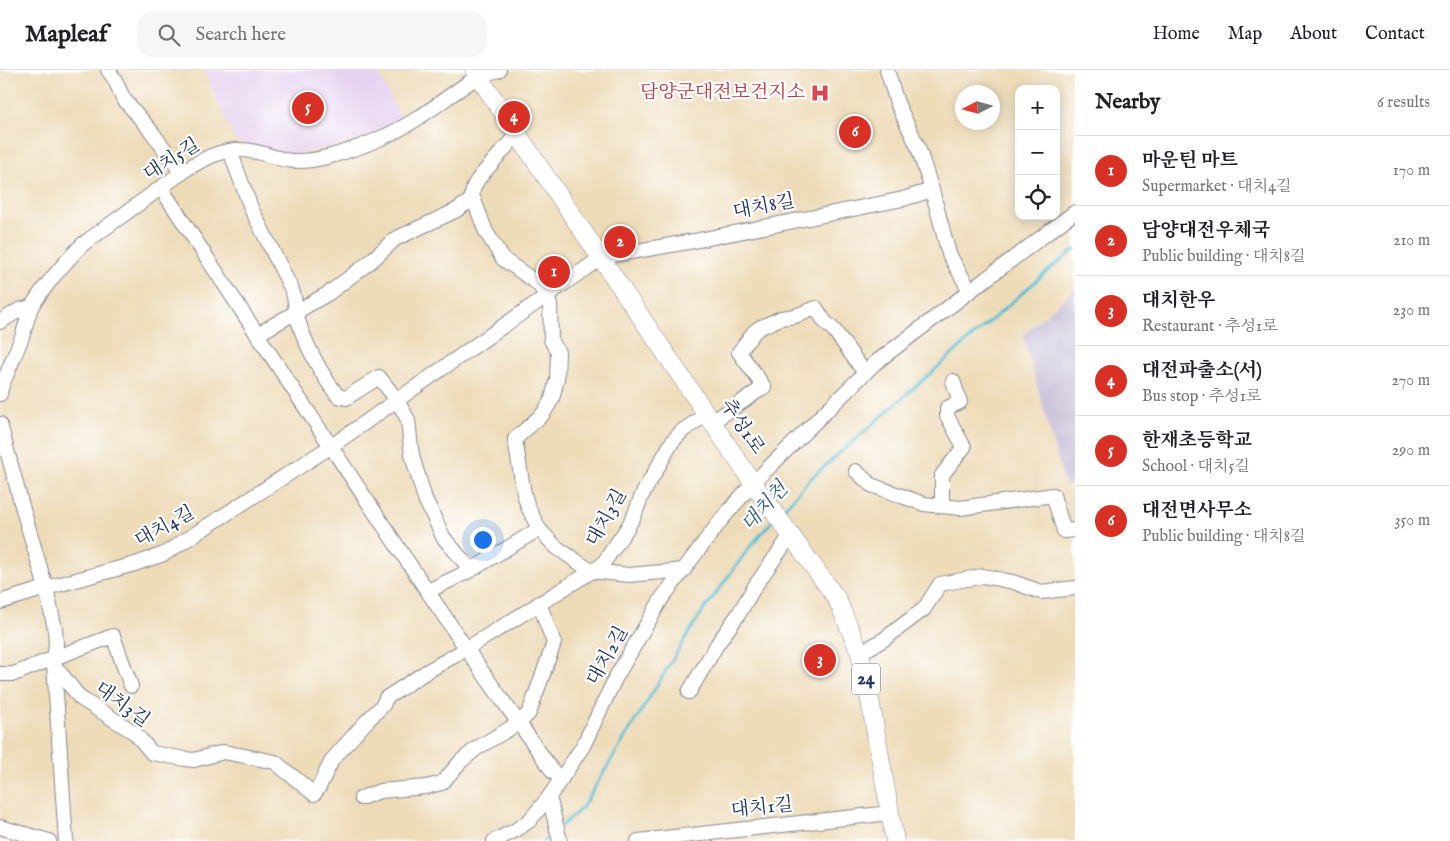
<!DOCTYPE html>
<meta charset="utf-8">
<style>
body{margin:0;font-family:"IM FELL English","Noto Serif KR",serif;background:#f6f6f6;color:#202124}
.controls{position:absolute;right:15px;top:15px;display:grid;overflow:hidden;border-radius:10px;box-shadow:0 2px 12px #0003}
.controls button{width:45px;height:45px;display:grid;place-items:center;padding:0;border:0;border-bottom:1px solid #e0e0e0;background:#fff;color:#202124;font:25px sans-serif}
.compass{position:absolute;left:955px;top:15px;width:45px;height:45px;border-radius:50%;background:#fff;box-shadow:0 2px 12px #0003;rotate:264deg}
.you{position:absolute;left:482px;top:469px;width:18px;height:18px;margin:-12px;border:4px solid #fff;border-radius:50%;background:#1a73e8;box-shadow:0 0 0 8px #1a73e833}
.badge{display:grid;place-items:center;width:32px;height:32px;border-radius:50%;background:#d93025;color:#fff;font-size:16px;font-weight:700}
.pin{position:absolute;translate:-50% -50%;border:2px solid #fff;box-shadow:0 1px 5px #0006}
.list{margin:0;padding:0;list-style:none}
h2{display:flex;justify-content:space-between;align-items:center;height:65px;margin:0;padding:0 20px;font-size:21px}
h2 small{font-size:16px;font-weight:400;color:#757577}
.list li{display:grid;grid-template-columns:32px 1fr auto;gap:15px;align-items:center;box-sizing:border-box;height:70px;padding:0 20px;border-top:1px solid #e0e0e0}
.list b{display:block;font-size:19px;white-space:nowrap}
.list p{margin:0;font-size:16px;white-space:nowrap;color:#757577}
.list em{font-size:16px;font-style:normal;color:#757577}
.icon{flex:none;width:28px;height:28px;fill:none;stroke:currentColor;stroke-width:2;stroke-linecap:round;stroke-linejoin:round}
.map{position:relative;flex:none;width:1075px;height:771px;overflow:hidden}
header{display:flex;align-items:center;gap:30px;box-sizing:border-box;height:70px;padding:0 25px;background:#fff;border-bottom:1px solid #e0e0e0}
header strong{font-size:24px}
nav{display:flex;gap:28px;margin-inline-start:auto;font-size:18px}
.search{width:350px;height:45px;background:#f6f6f6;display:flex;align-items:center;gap:12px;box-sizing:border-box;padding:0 18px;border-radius:15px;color:#757577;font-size:19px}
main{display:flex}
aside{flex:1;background:#fff}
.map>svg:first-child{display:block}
.built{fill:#e6d2f0}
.industrial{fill:#c8bfd8}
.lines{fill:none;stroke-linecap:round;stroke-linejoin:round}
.stream{stroke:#54bbd2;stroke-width:3}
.minor-casing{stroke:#84868c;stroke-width:16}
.major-casing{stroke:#84868c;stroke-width:19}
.minor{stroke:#fff;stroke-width:14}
.major{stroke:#fff;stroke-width:18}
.labels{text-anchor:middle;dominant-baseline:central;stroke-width:4.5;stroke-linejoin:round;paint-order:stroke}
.shield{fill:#fff;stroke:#5f6d8e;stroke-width:1}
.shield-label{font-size:18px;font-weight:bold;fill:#1b2f5e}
.health-label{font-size:19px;fill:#be3a42;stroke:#fff;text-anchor:end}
.street-label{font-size:19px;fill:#1b2f5e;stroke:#fff}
.water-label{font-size:20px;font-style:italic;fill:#2f6087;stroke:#fff}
</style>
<header>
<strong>Mapleaf</strong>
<div class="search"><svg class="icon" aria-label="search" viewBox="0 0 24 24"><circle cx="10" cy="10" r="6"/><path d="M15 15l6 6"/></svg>Search here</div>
<nav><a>Home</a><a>Map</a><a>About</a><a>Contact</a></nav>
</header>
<main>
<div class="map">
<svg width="1075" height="771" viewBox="0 0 1075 771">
<rect width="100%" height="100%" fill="#fff"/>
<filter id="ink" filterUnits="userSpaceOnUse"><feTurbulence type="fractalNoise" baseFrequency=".02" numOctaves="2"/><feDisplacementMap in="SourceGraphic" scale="10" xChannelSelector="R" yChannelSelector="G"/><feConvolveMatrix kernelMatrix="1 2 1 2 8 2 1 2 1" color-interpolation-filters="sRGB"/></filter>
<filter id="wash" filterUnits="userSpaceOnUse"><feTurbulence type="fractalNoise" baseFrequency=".0096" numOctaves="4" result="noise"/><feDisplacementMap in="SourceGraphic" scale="20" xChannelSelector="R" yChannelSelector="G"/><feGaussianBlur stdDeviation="1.12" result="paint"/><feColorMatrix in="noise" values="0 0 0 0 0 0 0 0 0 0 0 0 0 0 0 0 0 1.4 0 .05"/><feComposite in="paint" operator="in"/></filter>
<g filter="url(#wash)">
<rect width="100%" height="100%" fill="#eedcb9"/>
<!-- built -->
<polygon class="built" points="204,0 377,0 401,48 382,60 349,73 300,83 291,84 240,73 234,69"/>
<!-- industrial -->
<polygon class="industrial" points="1075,219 1075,413 1065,416 1023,265"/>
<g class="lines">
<!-- stream -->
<g class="stream">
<polyline points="781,442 809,410 1044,204 1075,179"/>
<polyline points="561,756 582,738 698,548 749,478 773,450"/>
<polyline points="544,771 554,762"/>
</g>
</g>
</g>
<g filter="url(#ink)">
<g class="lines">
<!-- minor casing -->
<g class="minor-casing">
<g id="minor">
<polyline points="108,0 115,10 123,28 151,61 182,103"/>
<polyline points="887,0 897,33 918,77 932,120"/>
<polyline points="518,63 479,108 474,116 472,125 486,162 503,189 537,213 547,225 550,235 551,270 558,282 557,309 552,329 543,344 515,369 524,424 528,437 539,459"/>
<path d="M230,81L251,138L292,220C296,230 295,240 298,250C305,274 322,306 338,326L346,328L379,307L397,330L408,350L411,378L413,389L425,429L439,458L443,467L471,500"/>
<path d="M161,118C262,271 362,426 466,578C494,620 525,660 553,702L562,708"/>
<path d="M0,252L19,240L31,237C46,214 64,193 83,174L188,98C204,89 222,79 241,80C257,80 271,87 286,90C301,93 316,90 331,86C359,78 390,66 415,50C436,37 456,20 478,7C484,4 492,2 499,0"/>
<polyline points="258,264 329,223 371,191 395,169 455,141 473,129"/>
<polyline points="0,324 1,318 22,267 31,237"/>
<polyline points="712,352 764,317 739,282 754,262 759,258 781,248 795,246 816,238 825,252 834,260 865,303"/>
<polyline points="0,354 22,436 46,518 55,559 56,575 54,588 113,566 131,616"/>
<polyline points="856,401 871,415 924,434 960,438 1053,425 1064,461 1075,460"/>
<polyline points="942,436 942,405 964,377 947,346 947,338 960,332 953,311"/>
<polyline points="428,521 471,500 539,459 556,477 591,501 629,505 684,500"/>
<polyline points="0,532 46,518 135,494 164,484 330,377 602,187 694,171 903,129 932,120 949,184 970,221 1075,142"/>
<polyline points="860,583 883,570 924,539 940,514 983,506 1013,512 1041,522 1075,518"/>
<polyline points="54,595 66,771"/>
<polyline points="0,604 14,604 54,588 54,595 80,628 135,663 152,683 185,689 194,690 224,682 275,692 314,724 319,717 332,690 365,653 383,635 386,628 426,602 466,579 602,495 626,460 634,446 642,425 672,372 682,361 707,344"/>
<polyline points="689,622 718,573 738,545 755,516 791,465"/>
<polyline points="549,727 560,771"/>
<polyline points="361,728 380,721 426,717 442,713 461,691 477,678 519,653 529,643 554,573 539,533"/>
<polyline points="0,757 49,771"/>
<polyline points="494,771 516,760 529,751 549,727 583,676 616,607 662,528 722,449 753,413 875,293 970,221"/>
<polyline points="638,771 890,743"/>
</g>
</g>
<!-- major casing -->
<g class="major-casing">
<polyline id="major" points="474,0 753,413 837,529 860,583 870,630 895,771"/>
</g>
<!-- minor -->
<use href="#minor" class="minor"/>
<!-- major -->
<use href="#major" class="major"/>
</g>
</g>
<!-- icons -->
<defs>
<g id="hospital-bare" transform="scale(1.5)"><path d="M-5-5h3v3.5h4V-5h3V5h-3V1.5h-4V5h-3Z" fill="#e0444e" stroke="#fff" stroke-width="2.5" paint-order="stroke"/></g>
</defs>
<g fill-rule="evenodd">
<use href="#hospital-bare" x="820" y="23"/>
</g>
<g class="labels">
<!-- shield labels -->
<rect class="shield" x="852" y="593.5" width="28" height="31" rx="4"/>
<g class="shield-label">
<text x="866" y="609">24</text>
</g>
<!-- health labels -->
<g class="health-label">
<text x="805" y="23">담양군대전보건지소</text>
</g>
<!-- street labels -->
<g class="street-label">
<text transform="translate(172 90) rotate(-32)">대치5길</text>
<text transform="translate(764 137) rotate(-11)">대치8길</text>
<text transform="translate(742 357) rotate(56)">추성1로</text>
<text transform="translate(607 448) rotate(-61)">대치3길</text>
<text transform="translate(165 457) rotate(-29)">대치4길</text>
<text transform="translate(608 586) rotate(-61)">대치2길</text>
<text transform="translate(122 635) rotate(36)">대치3길</text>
<text transform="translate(762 738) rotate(-6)">대치1길</text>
</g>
<!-- water labels -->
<g class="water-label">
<text transform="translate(765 437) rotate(-48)">대치천</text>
</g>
</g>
</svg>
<div class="controls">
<button>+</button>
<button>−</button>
<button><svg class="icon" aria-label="locate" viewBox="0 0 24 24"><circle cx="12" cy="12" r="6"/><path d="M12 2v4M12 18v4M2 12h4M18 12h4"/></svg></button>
</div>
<svg class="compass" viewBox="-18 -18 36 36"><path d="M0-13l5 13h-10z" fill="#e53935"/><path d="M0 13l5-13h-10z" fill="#757577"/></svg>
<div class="you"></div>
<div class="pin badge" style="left:554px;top:202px">1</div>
<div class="pin badge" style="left:620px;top:172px">2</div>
<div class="pin badge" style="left:820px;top:590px">3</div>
<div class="pin badge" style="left:514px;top:47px">4</div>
<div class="pin badge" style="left:308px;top:38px">5</div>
<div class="pin badge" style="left:855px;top:62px">6</div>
</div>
<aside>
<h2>Nearby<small>6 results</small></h2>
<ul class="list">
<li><span class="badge">1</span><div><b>마운틴 마트</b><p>Supermarket · 대치4길</p></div><em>170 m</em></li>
<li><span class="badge">2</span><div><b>담양대전우체국</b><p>Public building · 대치8길</p></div><em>210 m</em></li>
<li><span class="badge">3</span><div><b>대치한우</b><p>Restaurant · 추성1로</p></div><em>230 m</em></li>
<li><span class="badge">4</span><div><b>대전파출소(서)</b><p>Bus stop · 추성1로</p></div><em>270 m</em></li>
<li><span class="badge">5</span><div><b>한재초등학교</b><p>School · 대치5길</p></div><em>290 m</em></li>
<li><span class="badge">6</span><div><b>대전면사무소</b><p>Public building · 대치8길</p></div><em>350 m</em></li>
</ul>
</aside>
</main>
